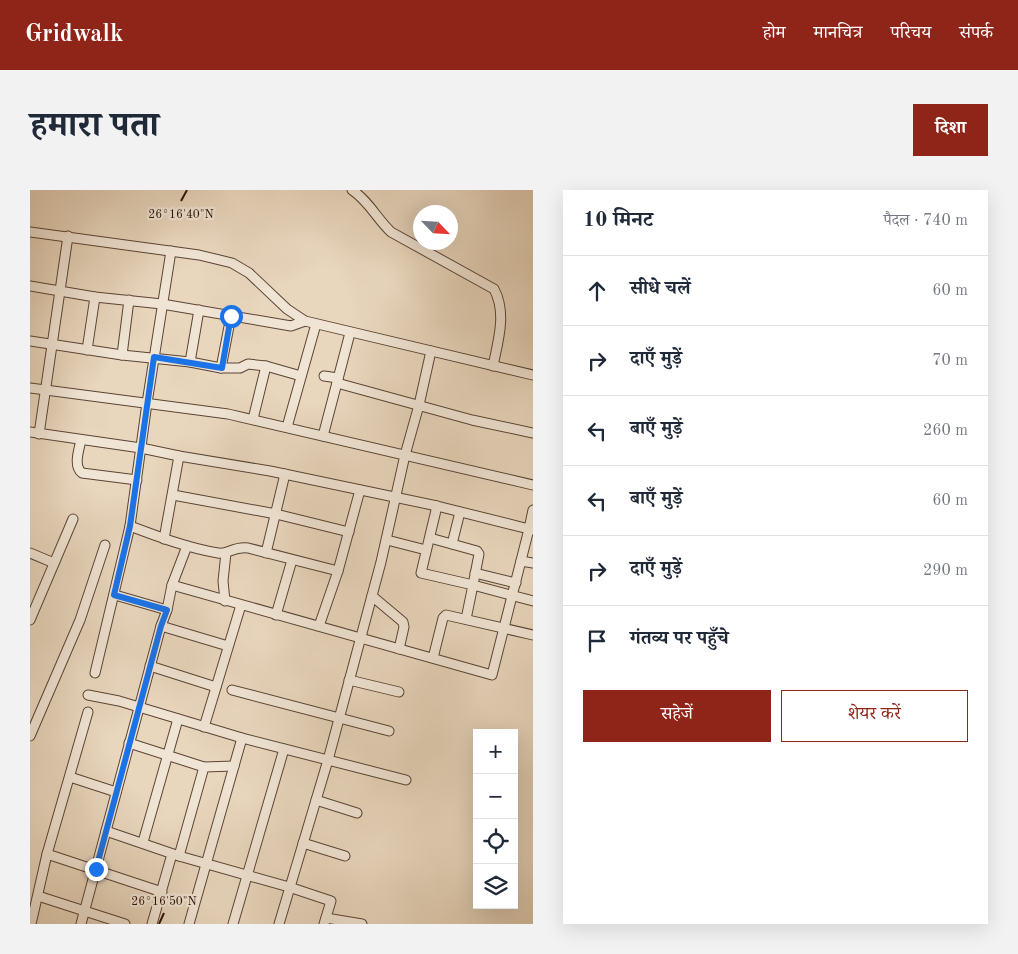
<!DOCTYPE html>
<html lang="hi">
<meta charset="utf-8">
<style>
body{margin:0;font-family:"Old Standard TT","Noto Serif Devanagari",serif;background:#f2f2f3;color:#1f2937}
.controls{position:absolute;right:15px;bottom:15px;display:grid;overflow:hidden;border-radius:0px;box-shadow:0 5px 20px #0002}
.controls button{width:45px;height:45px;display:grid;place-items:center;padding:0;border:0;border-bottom:1px solid #e0e1e3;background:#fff;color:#1f2937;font:25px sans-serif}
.compass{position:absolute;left:383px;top:15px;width:45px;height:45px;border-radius:50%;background:#fff;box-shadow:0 5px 20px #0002;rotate:115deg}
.stop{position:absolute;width:15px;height:15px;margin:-11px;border:4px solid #1a73e8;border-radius:50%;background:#fff}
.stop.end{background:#1a73e8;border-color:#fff;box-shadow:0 1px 5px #0008}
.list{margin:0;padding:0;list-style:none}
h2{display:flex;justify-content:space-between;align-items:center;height:65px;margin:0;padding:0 20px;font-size:21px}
h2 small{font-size:16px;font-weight:400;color:#747a83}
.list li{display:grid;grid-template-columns:32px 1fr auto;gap:15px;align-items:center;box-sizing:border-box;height:70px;padding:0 20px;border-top:1px solid #e0e1e3}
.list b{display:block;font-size:19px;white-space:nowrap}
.list em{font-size:16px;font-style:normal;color:#747a83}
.actions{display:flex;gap:10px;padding:15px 20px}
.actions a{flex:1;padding:11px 0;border:1px solid #8f2418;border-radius:0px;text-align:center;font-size:18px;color:#8f2418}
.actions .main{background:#8f2418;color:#fff}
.icon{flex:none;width:28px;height:28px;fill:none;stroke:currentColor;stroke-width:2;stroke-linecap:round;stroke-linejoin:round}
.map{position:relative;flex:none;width:503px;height:734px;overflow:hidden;border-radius:0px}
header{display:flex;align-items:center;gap:30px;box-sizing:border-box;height:70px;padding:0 25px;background:#8f2418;color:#fff}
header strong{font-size:24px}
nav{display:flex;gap:28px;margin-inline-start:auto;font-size:18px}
.intro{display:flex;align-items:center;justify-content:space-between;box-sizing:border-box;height:120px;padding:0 30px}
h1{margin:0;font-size:35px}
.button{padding:12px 22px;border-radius:0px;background:#8f2418;color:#fff;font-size:18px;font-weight:700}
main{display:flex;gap:30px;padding:0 30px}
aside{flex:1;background:#fff;border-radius:0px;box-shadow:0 5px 20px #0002}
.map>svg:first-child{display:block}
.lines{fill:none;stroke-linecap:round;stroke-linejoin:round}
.minor-casing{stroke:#5c4434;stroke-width:11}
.minor{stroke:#f0e4d4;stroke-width:9}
.route{stroke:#1a73e8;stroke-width:6}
.ticks{fill:none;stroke:#2e1306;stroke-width:2}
.ticks-label{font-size:12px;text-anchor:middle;fill:#2e1306;stroke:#f0e4d4;stroke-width:4.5;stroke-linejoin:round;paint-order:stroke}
</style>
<header>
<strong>Gridwalk</strong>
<nav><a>होम</a><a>मानचित्र</a><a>परिचय</a><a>संपर्क</a></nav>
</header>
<div class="intro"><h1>हमारा पता</h1><a class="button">दिशा</a></div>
<main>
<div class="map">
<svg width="503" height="734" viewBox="0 0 503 734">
<rect width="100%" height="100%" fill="#e8d6bd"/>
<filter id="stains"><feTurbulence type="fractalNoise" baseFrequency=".004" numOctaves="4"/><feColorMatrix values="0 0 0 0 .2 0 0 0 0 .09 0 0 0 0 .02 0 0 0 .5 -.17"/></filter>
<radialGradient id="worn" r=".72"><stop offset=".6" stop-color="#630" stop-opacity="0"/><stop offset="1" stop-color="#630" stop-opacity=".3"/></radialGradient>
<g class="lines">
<!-- minor casing -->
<g class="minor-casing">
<g id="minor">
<path d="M322,0C338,10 347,29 361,42L464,99C477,123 468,151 463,176"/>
<polyline points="0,42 169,65 202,73 219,83 257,119 275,131 503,185"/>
<polyline points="0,96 65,107 132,114 261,136 275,131"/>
<polyline points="0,151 92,165 160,172 191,178 210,178 218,174 236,176 271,186"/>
<polyline points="57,160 65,107"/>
<polyline points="92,165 99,110"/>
<polyline points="160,172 169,120"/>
<polyline points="191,178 201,126"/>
<polyline points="294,186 308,188"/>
<polyline points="307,193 442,230 503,243"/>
<polyline points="0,198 198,224 503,295"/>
<polyline points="223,229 236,176"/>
<polyline points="257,237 286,134"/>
<polyline points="0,242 111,258 149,266 240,281 407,316 499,339 503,320"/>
<polyline points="9,244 38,46"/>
<polyline points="293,246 320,143"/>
<path d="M51,250C49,260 43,276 52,283L107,290"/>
<polyline points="143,305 246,324 319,342"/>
<polyline points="407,316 391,383 443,395 436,429"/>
<path d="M100,336C129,347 158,358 188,363C198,365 203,356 218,358L308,381"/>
<polyline points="400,348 447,361 449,364 443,395 503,411"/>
<polyline points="134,349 149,266"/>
<polyline points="357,350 396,360"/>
<polyline points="422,354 430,322"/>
<polyline points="0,363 24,373"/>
<polyline points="236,363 255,284"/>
<polyline points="491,371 503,373"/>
<polyline points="445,383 486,393"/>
<polyline points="142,395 462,485 499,339 503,340"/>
<polyline points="85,405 137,420"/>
<polyline points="342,406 373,432 374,437 369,459"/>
<polyline points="195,411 193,391 196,363"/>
<polyline points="246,425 262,370"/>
<polyline points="0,430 43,329"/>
<polyline points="131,436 198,456"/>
<polyline points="289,436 308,381 330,300"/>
<polyline points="403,468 413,428 416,425 503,445"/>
<polyline points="120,476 186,497"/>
<polyline points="65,483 100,336 117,213 141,61"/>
<polyline points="319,490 369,502"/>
<polyline points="202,500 359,541"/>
<polyline points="58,505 89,511 212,548 376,590"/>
<polyline points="174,537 211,415"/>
<polyline points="0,546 50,430 75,355"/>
<polyline points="99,553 174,577 149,666"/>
<polyline points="174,577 204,576"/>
<polyline points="40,587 86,602"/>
<polyline points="286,610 327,623"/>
<polyline points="76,641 149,666 259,697 301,711 294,734"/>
<polyline points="113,652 148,529"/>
<polyline points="273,653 315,666"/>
<polyline points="17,664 132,702"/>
<polyline points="8,706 95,734"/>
<polyline points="296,728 332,734"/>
<polyline points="1,734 17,664 58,522"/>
<polyline points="51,734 131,436 137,420 142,395 157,356"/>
<polyline points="122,734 142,664"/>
<polyline points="159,734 212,548"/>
<polyline points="203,734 254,559"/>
<polyline points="249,734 298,570 351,372 375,265 389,215 401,161"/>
</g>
</g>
<!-- minor -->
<use href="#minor" class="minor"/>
</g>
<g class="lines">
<!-- route -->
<polyline class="route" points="66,679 131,436 137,420 84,405 100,336 124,167 192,178 201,126"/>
</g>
<!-- ticks -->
<path class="ticks" d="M151,11L157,0M129,734L134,723"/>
<g class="ticks-label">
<text x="151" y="28">26°16'40"N</text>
<text x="134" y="715">26°16'50"N</text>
</g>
<rect width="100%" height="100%" filter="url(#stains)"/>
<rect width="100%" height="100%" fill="url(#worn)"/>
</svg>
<div class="controls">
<button>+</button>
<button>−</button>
<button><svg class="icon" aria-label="locate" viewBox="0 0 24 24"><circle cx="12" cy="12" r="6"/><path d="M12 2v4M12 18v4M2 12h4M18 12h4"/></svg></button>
<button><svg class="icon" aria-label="layers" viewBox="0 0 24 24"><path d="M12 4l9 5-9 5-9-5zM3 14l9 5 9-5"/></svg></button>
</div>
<svg class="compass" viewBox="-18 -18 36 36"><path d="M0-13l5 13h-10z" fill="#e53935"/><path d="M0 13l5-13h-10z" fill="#747a83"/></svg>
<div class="stop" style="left:201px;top:126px"></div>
<div class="stop end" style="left:66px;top:679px"></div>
</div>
<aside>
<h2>10 मिनट<small>पैदल · 740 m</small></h2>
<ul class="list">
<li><svg class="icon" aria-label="ahead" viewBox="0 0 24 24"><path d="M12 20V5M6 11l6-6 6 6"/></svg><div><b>सीधे चलें</b></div><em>60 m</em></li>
<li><svg class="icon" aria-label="right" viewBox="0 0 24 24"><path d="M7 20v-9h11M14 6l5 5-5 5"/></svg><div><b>दाएँ मुड़ें</b></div><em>70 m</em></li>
<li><svg class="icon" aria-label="left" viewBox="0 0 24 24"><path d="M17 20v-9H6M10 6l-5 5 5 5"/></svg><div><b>बाएँ मुड़ें</b></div><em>260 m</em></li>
<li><svg class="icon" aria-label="left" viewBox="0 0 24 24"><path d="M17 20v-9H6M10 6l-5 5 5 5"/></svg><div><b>बाएँ मुड़ें</b></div><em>60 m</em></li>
<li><svg class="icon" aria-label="right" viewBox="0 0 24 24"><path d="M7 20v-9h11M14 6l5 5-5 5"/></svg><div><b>दाएँ मुड़ें</b></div><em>290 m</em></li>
<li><svg class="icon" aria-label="arrive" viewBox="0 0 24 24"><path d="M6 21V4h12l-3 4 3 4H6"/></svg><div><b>गंतव्य पर पहुँचे</b></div></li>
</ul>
<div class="actions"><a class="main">सहेजें</a><a>शेयर करें</a></div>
</aside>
</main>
